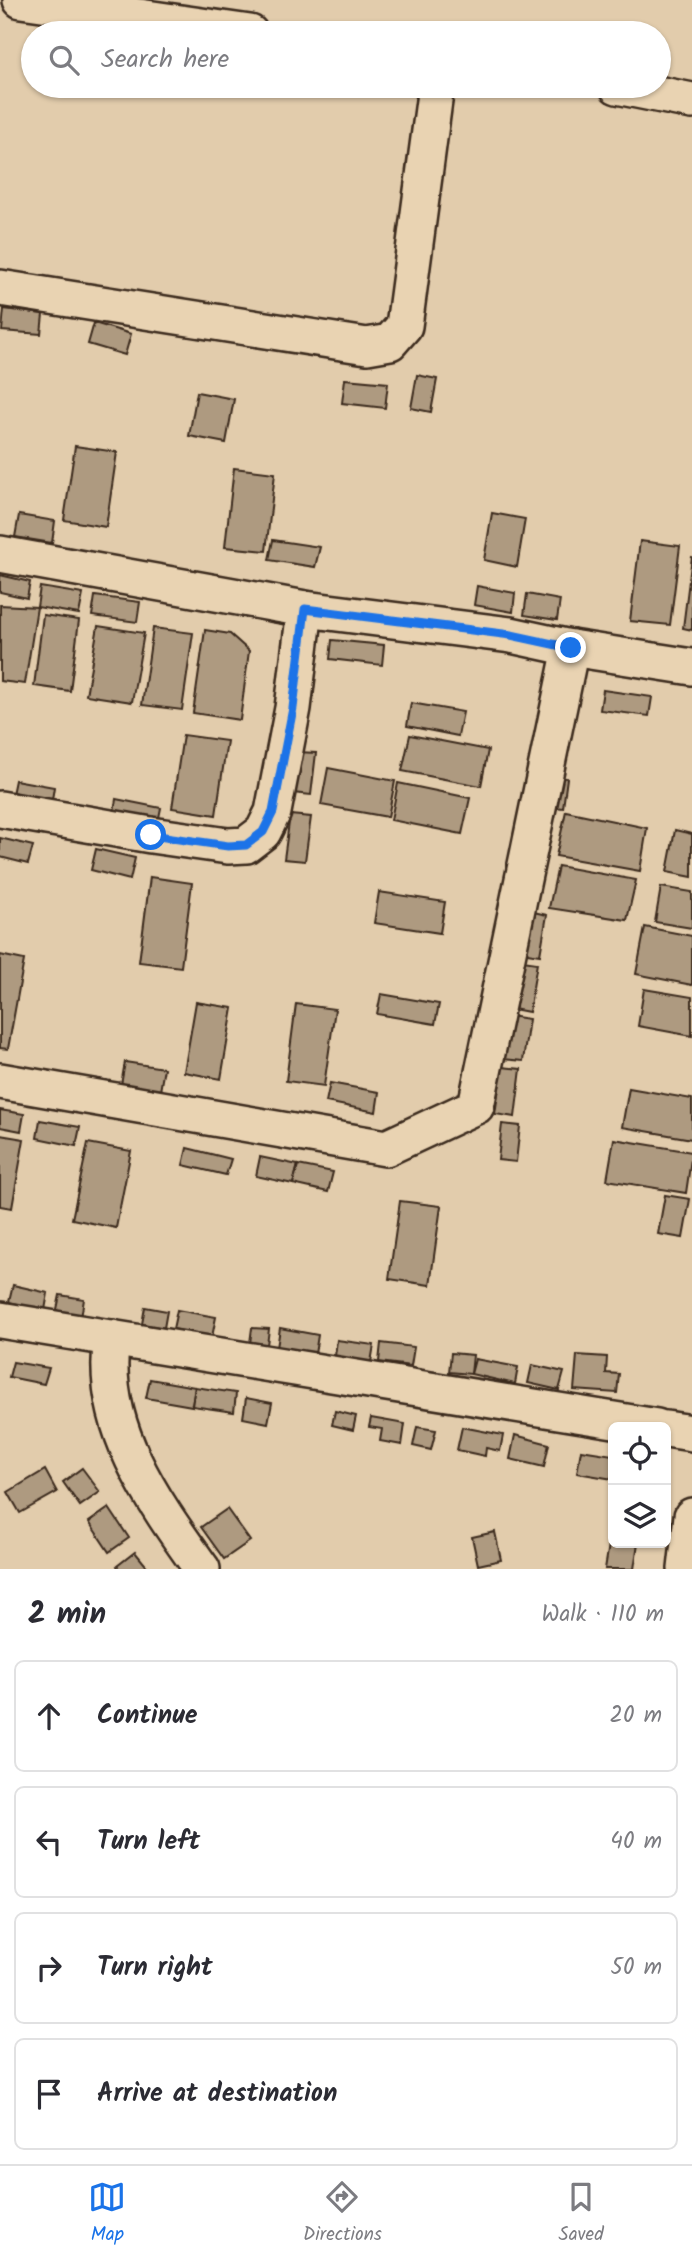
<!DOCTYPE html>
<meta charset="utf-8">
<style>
body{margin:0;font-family:Kalam,sans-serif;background:#f2f2f3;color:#2b2b33}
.controls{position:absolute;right:21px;bottom:21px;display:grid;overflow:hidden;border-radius:10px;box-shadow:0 2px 5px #0004}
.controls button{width:63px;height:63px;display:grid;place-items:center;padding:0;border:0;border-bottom:2px solid #e1e1e2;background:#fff;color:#2b2b33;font:35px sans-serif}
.stop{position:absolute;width:21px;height:21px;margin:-16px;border:5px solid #1a73e8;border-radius:50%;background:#fff}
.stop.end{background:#1a73e8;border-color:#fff;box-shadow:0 2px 7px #0008}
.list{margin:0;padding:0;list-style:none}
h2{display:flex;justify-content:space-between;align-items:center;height:91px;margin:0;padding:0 28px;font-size:30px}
h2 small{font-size:23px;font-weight:400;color:#7c7c81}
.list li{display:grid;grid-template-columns:46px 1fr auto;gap:21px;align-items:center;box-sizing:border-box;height:112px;margin:0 14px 14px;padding:0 14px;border:2px solid #e1e1e2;border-radius:10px}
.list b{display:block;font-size:26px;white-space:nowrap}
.list em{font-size:23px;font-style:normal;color:#7c7c81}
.icon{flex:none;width:38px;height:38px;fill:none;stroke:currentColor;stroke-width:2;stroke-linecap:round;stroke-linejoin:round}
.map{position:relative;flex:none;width:692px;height:1569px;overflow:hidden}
.search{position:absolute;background:#fff;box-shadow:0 2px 5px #0004;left:21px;right:21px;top:21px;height:77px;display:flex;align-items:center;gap:18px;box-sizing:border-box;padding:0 24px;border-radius:38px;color:#7c7c81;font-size:26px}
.sheet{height:595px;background:#fff}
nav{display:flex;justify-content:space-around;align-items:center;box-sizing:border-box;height:98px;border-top:2px solid #e1e1e2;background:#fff;font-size:19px;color:#7c7c81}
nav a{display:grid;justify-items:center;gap:4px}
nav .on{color:#1a73e8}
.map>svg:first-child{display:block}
.building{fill:#ae9a80;stroke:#3b2a1e;stroke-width:2}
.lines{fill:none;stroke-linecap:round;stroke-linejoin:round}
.minor-casing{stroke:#3b2a1e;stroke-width:40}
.minor{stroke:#e9d3b2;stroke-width:35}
.route{stroke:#1a73e8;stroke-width:9}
</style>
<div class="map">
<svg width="692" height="1569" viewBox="0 0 692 1569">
<rect width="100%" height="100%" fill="#e2ccac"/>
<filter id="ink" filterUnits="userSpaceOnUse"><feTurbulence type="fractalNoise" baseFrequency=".0143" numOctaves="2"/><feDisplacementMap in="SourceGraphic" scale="14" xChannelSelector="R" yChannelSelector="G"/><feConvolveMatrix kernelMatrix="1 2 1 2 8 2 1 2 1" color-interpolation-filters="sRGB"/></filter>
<g filter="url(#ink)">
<!-- building -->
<g class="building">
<polygon points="4,309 43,314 41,334 2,331"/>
<polygon points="94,323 131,334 125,355 88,344"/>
<polygon points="417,375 437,379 431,412 411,408"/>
<polygon points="345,379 388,383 385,408 342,403"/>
<polygon points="197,392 234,399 226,443 189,436"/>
<polygon points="75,446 117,452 106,527 64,520"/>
<polygon points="234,468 275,473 266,551 225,547"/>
<polygon points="492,513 525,519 517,567 484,560"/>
<polygon points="19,515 55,521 52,543 15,537"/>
<polygon points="273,540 320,547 315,567 269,560"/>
<polygon points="640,541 680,546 670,625 630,621"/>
<polygon points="692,556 692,630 683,628"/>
<polygon points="0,575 30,582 27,598 0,592"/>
<polygon points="477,586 515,593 513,612 474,605"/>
<polygon points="40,587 83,594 79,614 37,607"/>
<polygon points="527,594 560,600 557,620 524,615"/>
<polygon points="95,596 140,602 137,622 92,616"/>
<polygon points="0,605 37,607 25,684 0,681"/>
<polygon points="43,615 79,620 70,691 34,686"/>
<polygon points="98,626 144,633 132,702 86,695"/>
<polygon points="153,628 193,633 182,710 142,705"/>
<polygon points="205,630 230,634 249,651 240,720 193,713"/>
<polygon points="332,640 384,645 382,665 330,659"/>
<polygon points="603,690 652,697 649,716 600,710"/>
<polygon points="411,703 463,712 458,736 407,726"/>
<polygon points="183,735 227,741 216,815 172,808"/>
<polygon points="410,735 488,750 481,786 402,771"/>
<polygon points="298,752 316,753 311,795 293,793"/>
<polygon points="328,768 395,781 388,817 321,805"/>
<polygon points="550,776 567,778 563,808 545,806"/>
<polygon points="15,780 54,787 51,806 11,799"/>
<polygon points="398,783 470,798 462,834 391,820"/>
<polygon points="116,799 161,808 157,827 113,819"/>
<polygon points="566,811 647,828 640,871 556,856"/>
<polygon points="290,815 311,817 305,861 284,859"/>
<polygon points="675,830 692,834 692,877 667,872"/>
<polygon points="0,838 33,846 28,864 0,857"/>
<polygon points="96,849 135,858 130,880 91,870"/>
<polygon points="558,866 636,880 627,920 549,908"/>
<polygon points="150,877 192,883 181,967 139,962"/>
<polygon points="661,887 692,892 692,928 655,922"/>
<polygon points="379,892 445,902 440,933 374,923"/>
<polygon points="529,911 547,915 540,955 521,952"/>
<polygon points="645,927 692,936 692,985 636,974"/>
<polygon points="0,955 24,960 8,1049 0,1048"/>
<polygon points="516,960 537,963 529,1012 508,1008"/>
<polygon points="644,989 692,997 692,1036 638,1026"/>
<polygon points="381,994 439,1004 435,1024 377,1014"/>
<polygon points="196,1002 233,1008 221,1079 184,1072"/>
<polygon points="296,1004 335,1009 324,1086 286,1081"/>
<polygon points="509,1016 529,1019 523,1061 503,1059"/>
<polygon points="125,1062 164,1068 160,1091 121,1085"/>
<polygon points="502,1067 521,1069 515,1117 495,1114"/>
<polygon points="330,1083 379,1092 376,1112 326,1102"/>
<polygon points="629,1088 692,1099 692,1139 622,1127"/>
<polygon points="0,1110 24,1114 21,1131 0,1127"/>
<polygon points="40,1120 80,1127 76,1146 37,1138"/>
<polygon points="502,1124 520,1126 516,1162 498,1160"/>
<polygon points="0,1135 24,1139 12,1208 0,1206"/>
<polygon points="614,1139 692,1152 686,1193 607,1180"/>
<polygon points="88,1143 131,1151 116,1228 72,1219"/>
<polygon points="187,1148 231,1159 226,1175 183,1165"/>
<polygon points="260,1157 298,1165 293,1184 256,1176"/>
<polygon points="298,1165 333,1172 328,1192 293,1184"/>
<polygon points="665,1195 690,1199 683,1238 658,1234"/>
<polygon points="400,1201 441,1206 430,1285 389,1279"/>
<polygon points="13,1285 48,1293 45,1310 9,1302"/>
<polygon points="60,1295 84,1299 81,1318 56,1314"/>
<polygon points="145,1307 167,1311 164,1328 142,1324"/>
<polygon points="177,1310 216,1317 212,1337 173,1329"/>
<polygon points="252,1328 269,1329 267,1345 250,1343"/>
<polygon points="280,1328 318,1335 315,1354 277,1348"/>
<polygon points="337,1340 374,1345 371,1362 335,1356"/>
<polygon points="381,1343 414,1347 411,1366 379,1362"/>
<polygon points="451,1353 473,1355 471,1374 449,1372"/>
<polygon points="577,1355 607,1357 606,1373 619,1374 617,1393 574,1390"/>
<polygon points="475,1359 518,1367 515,1384 471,1374"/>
<polygon points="13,1362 49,1368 44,1384 9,1377"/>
<polygon points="532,1365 564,1372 559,1390 528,1383"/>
<polygon points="150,1379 195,1387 192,1406 146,1398"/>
<polygon points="195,1387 236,1393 234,1412 192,1406"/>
<polygon points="246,1398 272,1403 268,1423 243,1418"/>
<polygon points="335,1411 356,1416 353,1430 332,1425"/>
<polygon points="371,1418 405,1424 402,1445 380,1441 382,1429 369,1427"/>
<polygon points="417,1427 436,1430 431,1450 413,1446"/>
<polygon points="462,1427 503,1435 500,1451 486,1448 485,1456 457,1450"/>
<polygon points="515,1435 549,1444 544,1467 510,1459"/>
<polygon points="581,1450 613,1455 613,1479 577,1473"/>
<polygon points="82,1468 100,1492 80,1506 63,1482"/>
<polygon points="45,1470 57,1492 20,1513 8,1492"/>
<polygon points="109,1508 129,1538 109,1552 89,1522"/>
<polygon points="227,1509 250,1541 224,1559 201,1527"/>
<polygon points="495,1532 501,1560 478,1565 472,1537"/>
<polygon points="611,1532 613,1533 613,1543 638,1543 634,1569 605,1569"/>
<polygon points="135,1552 149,1569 119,1569 117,1566"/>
</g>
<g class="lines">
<!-- minor casing -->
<g class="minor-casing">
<g id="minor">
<polyline points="21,0 250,33"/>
<polyline points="617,86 692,101"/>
<polyline points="0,288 367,346 390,342 404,326 436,86"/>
<polyline points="0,554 305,609 511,635 571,648 692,667"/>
<polyline points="0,809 151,835 228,846 246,845 263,832 273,812 293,708 305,609"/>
<polyline points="0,1081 386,1148 476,1106 571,648"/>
<polyline points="0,1320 657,1427"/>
<path d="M112,1338C98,1425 154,1502 202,1569"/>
<polyline points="666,1429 692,1433"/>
<polyline points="686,1569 692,1516"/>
</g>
</g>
<!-- minor -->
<use href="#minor" class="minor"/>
</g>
</g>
<g class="lines" filter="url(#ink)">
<!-- route -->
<polyline class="route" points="151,835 228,846 246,845 263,832 273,812 293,708 305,609 511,635 571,648"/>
</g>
</svg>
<div class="controls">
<button><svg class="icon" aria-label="locate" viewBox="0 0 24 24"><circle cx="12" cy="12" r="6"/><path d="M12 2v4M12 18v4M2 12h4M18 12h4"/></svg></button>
<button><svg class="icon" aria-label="layers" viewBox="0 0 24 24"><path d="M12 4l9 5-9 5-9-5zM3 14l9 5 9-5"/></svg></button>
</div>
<div class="stop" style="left:151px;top:835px"></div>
<div class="stop end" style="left:571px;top:648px"></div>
<div class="search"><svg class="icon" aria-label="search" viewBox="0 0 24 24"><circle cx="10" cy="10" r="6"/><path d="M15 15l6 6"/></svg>Search here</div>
</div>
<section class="sheet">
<h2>2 min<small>Walk · 110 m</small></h2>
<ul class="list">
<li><svg class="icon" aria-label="ahead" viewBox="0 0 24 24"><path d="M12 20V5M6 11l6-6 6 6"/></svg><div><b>Continue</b></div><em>20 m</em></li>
<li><svg class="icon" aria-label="left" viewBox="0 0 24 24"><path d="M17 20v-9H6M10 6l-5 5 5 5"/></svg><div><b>Turn left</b></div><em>40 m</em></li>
<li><svg class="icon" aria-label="right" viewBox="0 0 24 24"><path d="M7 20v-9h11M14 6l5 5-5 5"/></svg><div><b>Turn right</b></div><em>50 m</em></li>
<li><svg class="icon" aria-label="arrive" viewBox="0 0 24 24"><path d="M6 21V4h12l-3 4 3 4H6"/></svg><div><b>Arrive at destination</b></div></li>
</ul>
</section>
<nav>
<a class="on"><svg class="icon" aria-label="map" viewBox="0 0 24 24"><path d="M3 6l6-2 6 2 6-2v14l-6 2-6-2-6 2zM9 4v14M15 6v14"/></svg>Map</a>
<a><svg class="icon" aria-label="directions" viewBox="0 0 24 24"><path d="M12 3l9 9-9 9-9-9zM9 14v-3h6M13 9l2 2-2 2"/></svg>Directions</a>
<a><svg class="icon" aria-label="saved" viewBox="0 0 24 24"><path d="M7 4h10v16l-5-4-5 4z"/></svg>Saved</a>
</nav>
